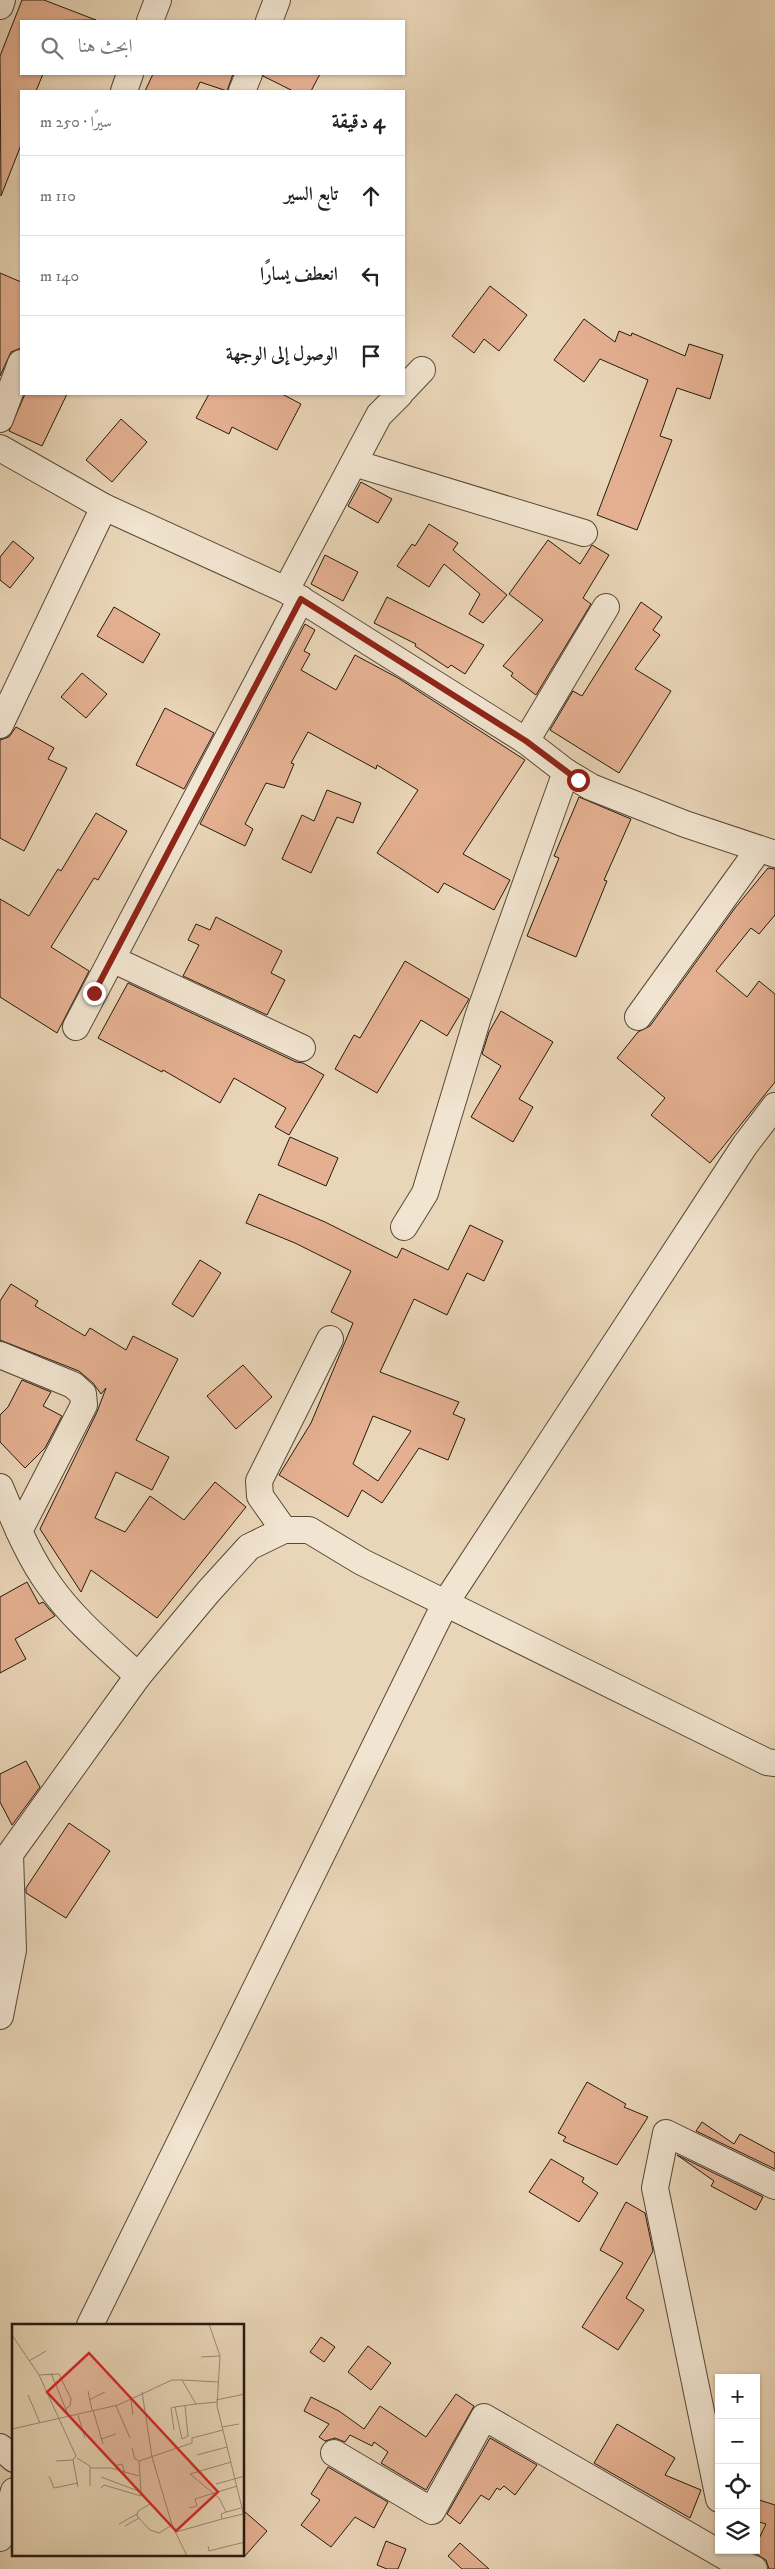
<!DOCTYPE html>
<html lang="ar">
<meta charset="utf-8">
<style>
body{margin:0;font-family:"IM FELL DW Pica",Amiri,serif;background:#f6f6f6;color:#222;direction:rtl}
.controls{position:absolute;right:15px;bottom:15px;display:grid;overflow:hidden;border-radius:0px;box-shadow:0 1px 4px #0004}
.controls button{width:45px;height:45px;display:grid;place-items:center;padding:0;border:0;border-bottom:1px solid #e0e0e0;background:#fff;color:#222;font:25px sans-serif}
.stop{position:absolute;width:15px;height:15px;margin:-11px;border:4px solid #8f2418;border-radius:50%;background:#fff}
.stop.end{background:#8f2418;border-color:#fff;box-shadow:0 1px 5px #0008}
.list{margin:0;padding:0;list-style:none}
h2{display:flex;justify-content:space-between;align-items:center;height:65px;margin:0;padding:0 20px;font-size:21px}
h2 small{font-size:16px;font-weight:400;color:#767676}
.list li{display:grid;grid-template-columns:32px 1fr auto;gap:15px;align-items:center;box-sizing:border-box;height:80px;padding:0 20px;border-top:1px solid #e0e0e0}
.list b{display:block;font-size:19px;white-space:nowrap}
.list em{font-size:16px;font-style:normal;color:#767676}
.icon{flex:none;width:28px;height:28px;fill:none;stroke:currentColor;stroke-width:2;stroke-linecap:round;stroke-linejoin:round}
.map{position:relative;flex:none;width:775px;height:2569px;overflow:hidden;direction:ltr}
.search{position:absolute;background:#fff;box-shadow:0 1px 4px #0004;left:20px;top:20px;width:385px;height:55px;display:flex;align-items:center;gap:12px;box-sizing:border-box;padding:0 18px;border-radius:0px;color:#767676;font-size:19px}
.panel{position:absolute;background:#fff;box-shadow:0 1px 4px #0004;left:20px;top:90px;width:385px;height:305px;border-radius:0px;direction:rtl}
.map>svg:first-child{display:block}
.building{fill:#e4b091;stroke:#261a0e;fill-rule:evenodd}
.lines{fill:none;stroke-linecap:round;stroke-linejoin:round}
.minor-casing{stroke:#574938;stroke-width:28}
.minor{stroke:#f1e4d0;stroke-width:26}
.route{stroke:#8f2418;stroke-width:6}
.inset-road{fill:none;stroke:#9b8a73;stroke-width:1}
.view{fill:#d62828;fill-opacity:0.15;stroke:#d62828;stroke-width:2.5}
.inset-edge{fill:none;stroke:#261a0e;stroke-width:2.5}
</style>
<div class="map">
<svg width="775" height="2569" viewBox="0 0 775 2569">
<rect width="100%" height="100%" fill="#e9d5b7"/>
<filter id="stains"><feTurbulence type="fractalNoise" baseFrequency=".004" numOctaves="4"/><feColorMatrix values="0 0 0 0 .2 0 0 0 0 .09 0 0 0 0 .02 0 0 0 .5 -.17"/></filter>
<radialGradient id="worn" r=".72"><stop offset=".6" stop-color="#630" stop-opacity="0"/><stop offset="1" stop-color="#630" stop-opacity=".3"/></radialGradient>
<!-- building -->
<g class="building">
<polygon points="22,0 44,0 96,20 21,21 21,74 43,74 36,91 21,91 21,145 1,196 0,56"/>
<polygon points="153,74 233,74 227,91 200,82 196,91 145,91"/>
<polygon points="264,74 320,74 311,91 293,91 263,76"/>
<polygon points="0,273 21,282 21,348 11,352 0,376"/>
<polygon points="490,286 527,315 499,351 484,339 474,353 452,336"/>
<polygon points="584,319 615,342 619,331 631,336 632,333 685,356 689,344 723,355 710,399 677,388 660,436 672,440 637,530 597,515 648,380 600,359 584,382 554,360"/>
<polygon points="25,394 67,394 42,446 9,431"/>
<polygon points="209,394 282,394 301,404 277,450 232,427 229,434 196,418"/>
<polygon points="121,419 147,442 112,482 86,460"/>
<polygon points="361,482 392,499 378,523 348,506"/>
<polygon points="429,524 458,543 453,550 507,595 483,623 469,614 480,594 444,564 429,587 397,566 412,544 415,546"/>
<polygon points="548,540 580,564 592,545 609,555 583,598 591,604 536,695 511,676 513,673 503,666 543,620 509,594"/>
<polygon points="13,541 34,558 10,588 0,580 0,557"/>
<polygon points="325,555 358,572 343,601 311,584"/>
<polygon points="387,597 484,645 465,674 451,665 448,668 415,646 416,644 374,623"/>
<polygon points="641,602 662,617 653,630 660,635 635,669 671,691 619,773 550,730 573,691 582,696"/>
<polygon points="114,607 160,634 143,663 97,636"/>
<polygon points="305,624 315,630 304,651 310,654 301,670 336,690 355,655 398,678 525,760 463,854 510,880 494,910 444,883 438,893 377,853 418,790 377,765 376,769 308,732 291,763 294,764 284,788 266,783 245,824 253,829 245,846 200,824"/>
<polygon points="82,673 107,694 86,718 61,697"/>
<polygon points="165,708 214,733 184,789 136,765"/>
<polygon points="16,727 54,748 48,759 67,768 24,851 0,838 0,740 9,737"/>
<polygon points="327,790 361,803 353,823 337,817 311,873 282,859 302,815 314,821"/>
<polygon points="579,797 631,819 604,880 607,881 576,957 527,936 559,858 554,856"/>
<polygon points="96,813 127,831 98,880 94,878 51,947 89,971 57,1033 0,997 0,899 29,916 58,869 61,871"/>
<polygon points="768,868 775,869 775,915 759,934 751,928 716,971 747,997 759,981 775,994 775,1082 710,1163 651,1115 665,1098 617,1058 638,1032 650,1026 735,908"/>
<polygon points="216,917 282,951 271,973 285,980 267,1015 183,976 199,945 188,940 196,924 210,930"/>
<polygon points="405,961 469,999 447,1036 421,1020 377,1093 335,1069 354,1035 360,1038"/>
<polygon points="128,983 296,1062 303,1063 324,1075 289,1135 275,1127 286,1108 234,1078 220,1103 163,1070 162,1072 98,1038"/>
<polygon points="501,1011 553,1042 519,1099 533,1107 513,1142 471,1117 501,1066 482,1054 489,1032"/>
<polygon points="290,1137 338,1158 326,1186 278,1165"/>
<path d="M259,1194L325,1222L397,1258L402,1248L448,1270L470,1225L503,1241L484,1281L467,1273L447,1315L414,1299L380,1372L459,1402L453,1414L465,1419L448,1460L419,1448L382,1503L362,1490L348,1517L279,1475L311,1423L353,1323L331,1312L351,1271L295,1243L246,1223ZM373,1416L411,1431L378,1481L353,1464Z"/>
<polygon points="200,1260 221,1273 193,1317 172,1304"/>
<polygon points="11,1284 38,1301 35,1306 85,1336 90,1328 126,1350 133,1336 178,1359 136,1440 169,1457 152,1490 116,1472 95,1518 125,1532 150,1496 184,1520 215,1482 246,1507 157,1618 91,1570 81,1592 40,1529 97,1412 106,1388 101,1394 93,1383 79,1371 0,1340 0,1301"/>
<polygon points="243,1365 272,1397 236,1429 207,1396"/>
<polygon points="22,1380 51,1392 43,1406 62,1416 45,1448 25,1468 0,1442 0,1415 8,1407"/>
<polygon points="27,1582 39,1604 43,1602 55,1616 15,1639 26,1659 0,1673 0,1597"/>
<polygon points="26,1761 40,1787 12,1825 0,1802 0,1774"/>
<polygon points="69,1823 110,1851 66,1918 26,1893 26,1888"/>
<polygon points="587,2082 626,2104 624,2107 648,2117 617,2165 563,2141 566,2137 558,2133"/>
<polygon points="702,2122 734,2144 740,2134 775,2153 775,2169 696,2131"/>
<polygon points="677,2155 763,2197 756,2210 711,2186 714,2181"/>
<polygon points="551,2159 584,2178 582,2182 598,2193 579,2222 529,2192"/>
<polygon points="626,2202 645,2213 653,2251 626,2298 644,2310 618,2350 582,2327 623,2263 600,2250"/>
<polygon points="321,2337 335,2347 324,2362 310,2352"/>
<polygon points="368,2346 391,2363 371,2390 348,2372"/>
<polygon points="456,2394 474,2406 426,2490 381,2463 388,2452 374,2442 372,2446 350,2435 345,2442 335,2438 325,2441 319,2437 329,2424 304,2411 311,2397 339,2411 364,2429 380,2406 426,2437"/>
<polygon points="617,2424 675,2458 665,2475 701,2490 690,2518 594,2463"/>
<polygon points="490,2438 537,2465 515,2495 504,2486 500,2490 497,2488 489,2500 481,2495 460,2524 447,2514"/>
<polygon points="328,2467 388,2502 374,2528 355,2517 331,2547 301,2525 320,2500 311,2494"/>
<polygon points="756,2499 775,2505 775,2569 769,2569 766,2560 753,2552 756,2550 756,2545 766,2524 756,2521"/>
<polygon points="244,2511 267,2531 244,2557"/>
<polygon points="386,2541 406,2549 398,2569 387,2569 377,2565"/>
<polygon points="460,2543 489,2569 462,2569 448,2556"/>
</g>
<g class="lines">
<!-- minor casing -->
<g class="minor-casing">
<g id="minor">
<polyline points="0,6 2,0"/>
<polyline points="150,21 158,0"/>
<polyline points="269,21 277,0"/>
<polyline points="124,91 130,74"/>
<polyline points="242,91 249,74"/>
<polyline points="404,389 422,370"/>
<polyline points="0,419 21,363"/>
<polyline points="0,448 104,507 286,590 526,741 566,772 591,787 685,824 775,854"/>
<polyline points="354,463 584,533"/>
<polyline points="286,590 379,415 400,394"/>
<polyline points="0,725 104,507"/>
<polyline points="526,741 606,607"/>
<polyline points="112,959 302,1048"/>
<polyline points="638,1017 759,849"/>
<polyline points="76,1027 301,599"/>
<polyline points="404,1227 425,1193 478,1017 566,772"/>
<polyline points="0,1355 73,1385 83,1394 84,1405 19,1531"/>
<path d="M0,1487C14,1520 28,1556 50,1586C74,1620 107,1647 138,1676"/>
<polyline points="284,1530 260,1496 259,1481 330,1339"/>
<polyline points="0,2016 13,1950 10,1854 138,1676 209,1591 249,1547 284,1530 309,1530 362,1562 767,1762 775,1763"/>
<polyline points="90,2325 446,1602 745,1145 775,1106"/>
<polyline points="0,2447 14,2459"/>
<polyline points="334,2453 432,2511 484,2417 726,2557 754,2569"/>
<polyline points="719,2499 655,2188 666,2133 775,2186"/>
<polyline points="0,2538 14,2491"/>
</g>
</g>
<!-- minor -->
<use href="#minor" class="minor"/>
</g>
<g class="lines">
<!-- route -->
<polyline class="route" points="94,993 301,599 526,741 578,780"/>
</g>
<!-- overview -->
<g transform="translate(12 2324)">
<rect width="232" height="232" fill="#e9d5b7"/>
<path class="inset-road" d="M197,0L208,32L205,82L233,196M0,11L27,51L64,132L61,136L66,163M189,33L208,32M17,37L34,27M39,49L57,93M27,51L47,50L59,75L58,82L53,85M170,56L206,58M76,67L80,86M130,68L140,133L160,201L175,232M16,71L28,99M77,76L93,68M119,76L121,91M204,76L233,70M104,82L118,114M173,82L176,112L170,115L163,83L184,80M81,86L91,120M66,91L73,114M210,103L227,100M0,105L106,81L160,56H170L184,80L205,78M162,106L159,84L163,83M89,115L104,110M120,124L123,135L127,137M185,131L215,123M65,134L78,142V162M44,137L61,136M219,138L178,150L207,174L214,188L229,184M102,142L110,140L113,150M79,144H99L127,152M37,152L42,164L66,159M204,160L233,152M89,164L92,161L129,172V168L89,153M177,184L185,182L183,175L225,162M210,195L231,190M107,200L125,190M160,201L147,209L138,206L125,192L126,187L138,180L129,168L127,137L180,119V114L211,106M113,202L127,194M164,208L210,195L209,190L214,188M196,222L197,227L233,218"/>
<path class="view" d="M77,29L206,168L164,207L35,68Z"/>
<rect width="232" height="232" class="inset-edge"/>
</g>
<rect width="100%" height="100%" filter="url(#stains)"/>
<rect width="100%" height="100%" fill="url(#worn)"/>
</svg>
<div class="controls">
<button>+</button>
<button>−</button>
<button><svg class="icon" aria-label="locate" viewBox="0 0 24 24"><circle cx="12" cy="12" r="6"/><path d="M12 2v4M12 18v4M2 12h4M18 12h4"/></svg></button>
<button><svg class="icon" aria-label="layers" viewBox="0 0 24 24"><path d="M12 4l9 5-9 5-9-5zM3 14l9 5 9-5"/></svg></button>
</div>
<div class="stop" style="left:578px;top:780px"></div>
<div class="stop end" style="left:94px;top:993px"></div>
<div class="search"><svg class="icon" aria-label="search" viewBox="0 0 24 24"><circle cx="10" cy="10" r="6"/><path d="M15 15l6 6"/></svg>ابحث هنا</div>
<section class="panel">
<h2>4 دقيقة<small>سيرًا · 250 m</small></h2>
<ul class="list">
<li><svg class="icon" aria-label="ahead" viewBox="0 0 24 24"><path d="M12 20V5M6 11l6-6 6 6"/></svg><div><b>تابع السير</b></div><em>110 m</em></li>
<li><svg class="icon" aria-label="left" viewBox="0 0 24 24"><path d="M17 20v-9H6M10 6l-5 5 5 5"/></svg><div><b>انعطف يسارًا</b></div><em>140 m</em></li>
<li><svg class="icon" aria-label="arrive" viewBox="0 0 24 24"><path d="M6 21V4h12l-3 4 3 4H6"/></svg><div><b>الوصول إلى الوجهة</b></div></li>
</ul>
</section>
</div>
